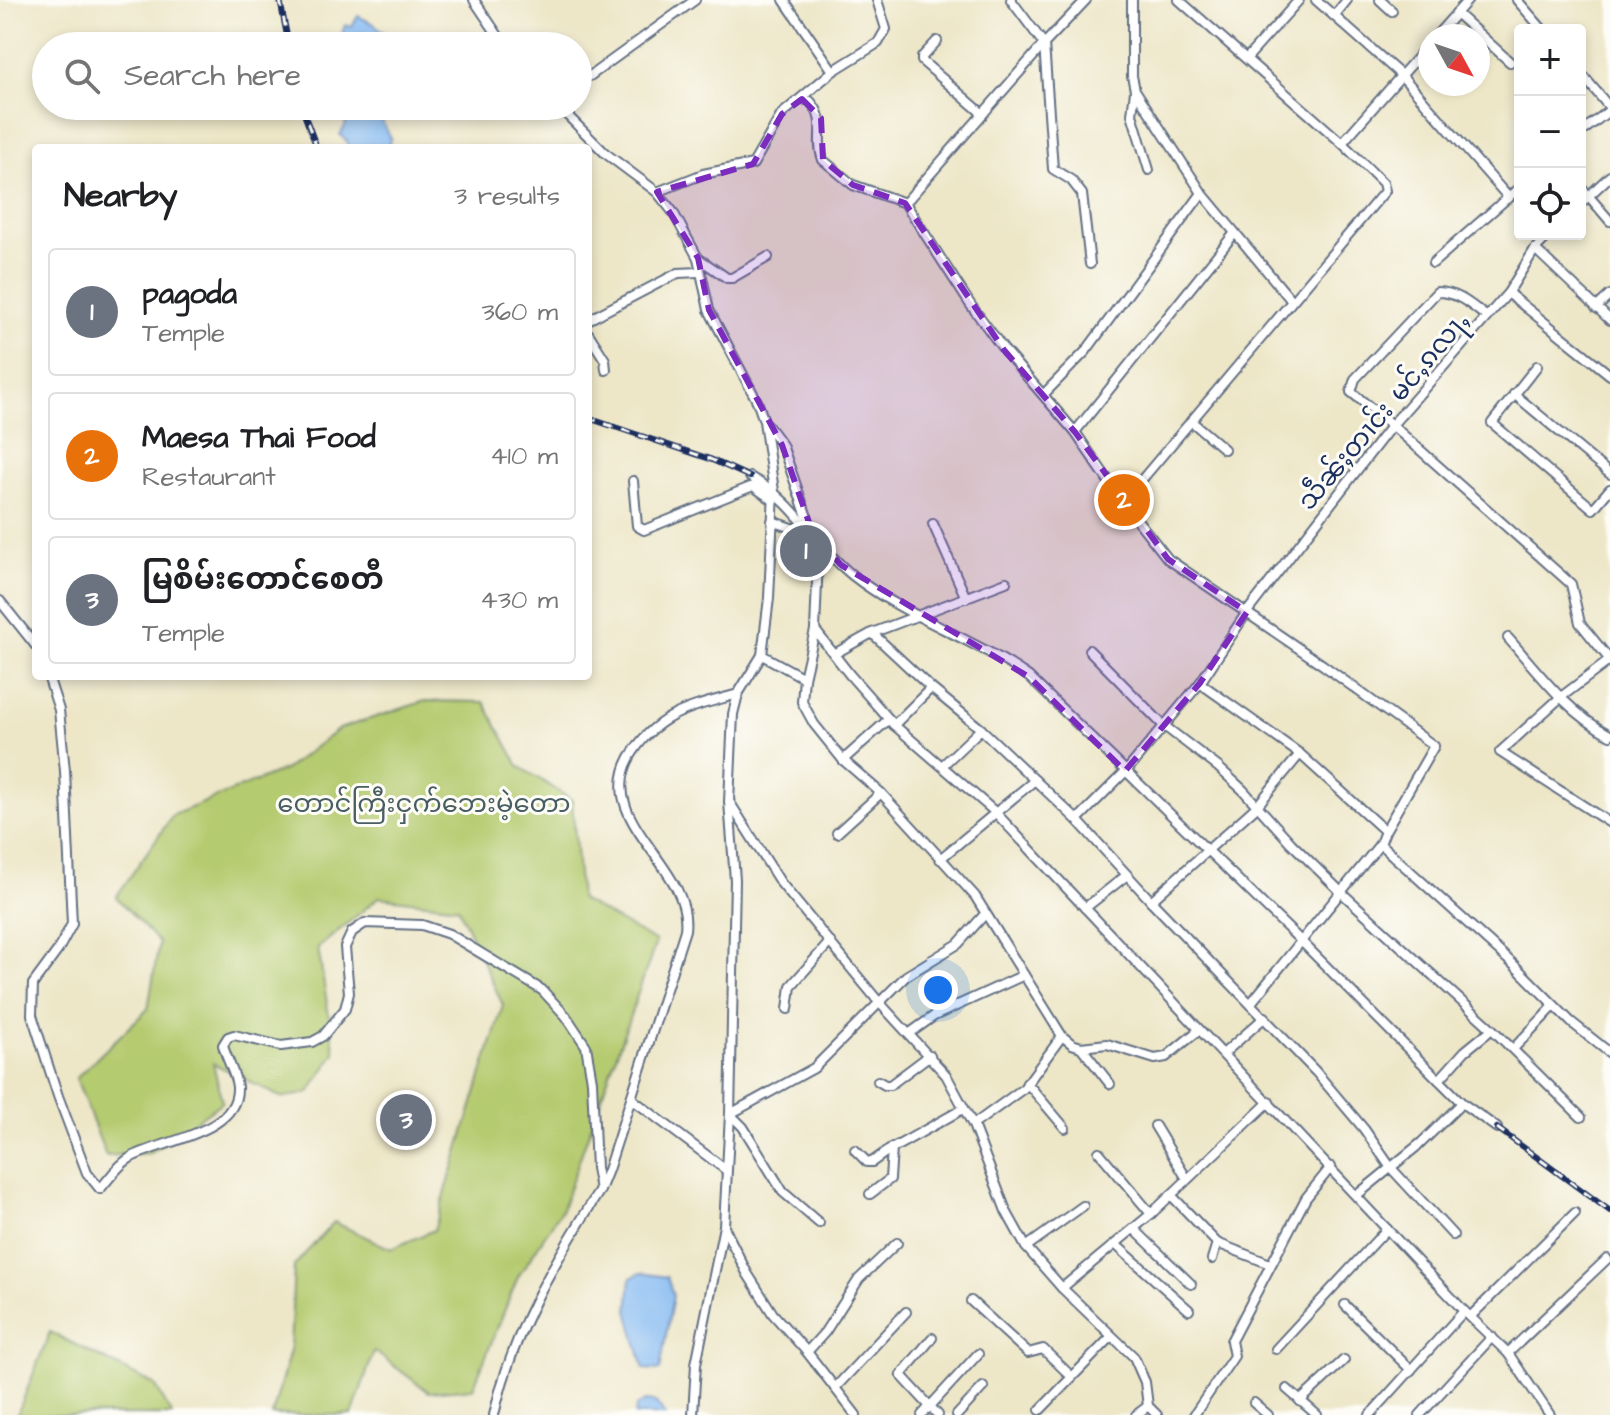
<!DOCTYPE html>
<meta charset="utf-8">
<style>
body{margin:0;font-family:"Architects Daughter","Noto Sans Myanmar",sans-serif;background:#f2f2f2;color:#202124}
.controls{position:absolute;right:24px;top:24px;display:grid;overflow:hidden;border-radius:8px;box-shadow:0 4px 12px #0003}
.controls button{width:72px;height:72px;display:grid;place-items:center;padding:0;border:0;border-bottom:2px solid #e0e0e0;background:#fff;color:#202124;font:40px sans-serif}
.compass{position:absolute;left:1418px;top:24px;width:72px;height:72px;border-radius:50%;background:#fff;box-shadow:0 4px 12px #0003;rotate:130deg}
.you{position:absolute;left:938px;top:990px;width:28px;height:28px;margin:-20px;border:6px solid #fff;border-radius:50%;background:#1a73e8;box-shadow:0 0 0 12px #1a73e833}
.badge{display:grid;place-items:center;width:52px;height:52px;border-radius:50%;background:#b5179e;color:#fff;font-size:26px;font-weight:700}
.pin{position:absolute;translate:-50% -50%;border:4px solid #fff;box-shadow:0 2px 8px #0006}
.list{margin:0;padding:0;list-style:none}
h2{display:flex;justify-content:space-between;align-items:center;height:104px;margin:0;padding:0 32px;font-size:34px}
h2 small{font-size:26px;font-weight:400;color:#757577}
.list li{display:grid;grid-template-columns:52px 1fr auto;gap:24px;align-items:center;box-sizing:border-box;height:128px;margin:0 16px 16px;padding:0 16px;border:2px solid #e0e0e0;border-radius:8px}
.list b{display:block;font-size:30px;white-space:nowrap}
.list p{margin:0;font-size:26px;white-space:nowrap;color:#757577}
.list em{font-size:26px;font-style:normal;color:#757577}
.icon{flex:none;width:44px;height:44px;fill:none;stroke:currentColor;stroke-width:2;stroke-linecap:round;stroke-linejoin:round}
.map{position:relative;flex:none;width:1610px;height:1415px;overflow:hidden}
.search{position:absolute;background:#fff;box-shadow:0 4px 12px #0003;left:32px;top:32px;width:560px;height:88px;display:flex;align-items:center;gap:20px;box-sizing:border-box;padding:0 28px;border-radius:44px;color:#757577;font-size:30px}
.panel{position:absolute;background:#fff;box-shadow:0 4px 12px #0003;left:32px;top:144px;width:560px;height:536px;border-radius:8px}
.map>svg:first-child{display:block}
.green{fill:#b5cb70;stroke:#687d67;stroke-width:2}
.water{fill:#83b9f2;stroke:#4f74a8;stroke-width:2}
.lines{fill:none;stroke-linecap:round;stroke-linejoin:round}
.street-casing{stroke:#646f83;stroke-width:12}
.street{stroke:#fff;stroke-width:8}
.rail-casing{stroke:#1b2f5e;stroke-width:6}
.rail{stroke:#fdfcf7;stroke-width:3;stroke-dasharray:9;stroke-linecap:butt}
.marked{fill:#7b2cbf;fill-opacity:0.2;stroke:#7b2cbf;stroke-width:6;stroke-dasharray:16 10;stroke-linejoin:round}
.labels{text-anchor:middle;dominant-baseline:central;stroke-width:6;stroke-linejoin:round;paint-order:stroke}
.street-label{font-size:26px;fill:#1b2f5e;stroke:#fdfcf7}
.park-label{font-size:26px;fill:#495e63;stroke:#fdfcf7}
</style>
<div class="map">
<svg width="1610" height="1415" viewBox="0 0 1610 1415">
<rect width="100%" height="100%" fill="#fdfcf7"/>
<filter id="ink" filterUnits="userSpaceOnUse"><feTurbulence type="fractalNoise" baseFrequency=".0125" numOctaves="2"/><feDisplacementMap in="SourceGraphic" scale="16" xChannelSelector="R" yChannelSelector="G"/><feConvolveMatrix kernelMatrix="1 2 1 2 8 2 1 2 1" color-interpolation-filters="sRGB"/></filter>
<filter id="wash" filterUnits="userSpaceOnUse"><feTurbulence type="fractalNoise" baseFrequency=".006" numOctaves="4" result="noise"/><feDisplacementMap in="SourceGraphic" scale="32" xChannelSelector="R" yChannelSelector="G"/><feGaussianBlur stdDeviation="1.8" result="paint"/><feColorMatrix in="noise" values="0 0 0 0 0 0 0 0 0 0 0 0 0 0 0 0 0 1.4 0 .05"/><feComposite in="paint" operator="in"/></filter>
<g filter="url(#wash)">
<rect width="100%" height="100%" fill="#ede6c7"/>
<!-- green -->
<g class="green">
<polygon points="425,701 484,702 519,766 572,800 580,899 656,942 562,1209 518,1277 473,1388 429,1392 374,1351 352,1415 272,1415 290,1351 294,1266 334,1222 391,1249 434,1230 503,1005 458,907 379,897 318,948 335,1053 309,1093 282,1098 213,1063 222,1102 150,1153 106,1156 76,1078 148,1009 159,943 116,897 173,815 286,769 339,729"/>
<polygon points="50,1332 155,1385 172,1415 17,1415"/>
</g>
<!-- water -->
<g class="water">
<polygon points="358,16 374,24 401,46 357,46 353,42 343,46 330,46 341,37 345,25 352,26"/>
<polygon points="334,106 370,106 375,109 391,138 388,148 347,148 348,142 340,135 346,124 341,112 343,108"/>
<polygon points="640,1273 667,1277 673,1295 660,1370 644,1369 628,1311 631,1278"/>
<polygon points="645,1401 655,1402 666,1415 635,1415 636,1407"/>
</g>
</g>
<g filter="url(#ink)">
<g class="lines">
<!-- street casing -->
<g class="street-casing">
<g id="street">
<polyline points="474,0 505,46"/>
<polyline points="784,0 833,71"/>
<polyline points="1011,0 1044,44 1053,169 1071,180 1082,194 1090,264"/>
<polyline points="1132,0 1132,76 1135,90 1202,193 1291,300"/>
<polyline points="1316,0 1401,75 1509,198"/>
<polyline points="1380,0 1392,11"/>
<polyline points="1517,0 1543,30"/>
<polyline points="1456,13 1510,62"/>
<polyline points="1334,16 1347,0"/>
<polyline points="1436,36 1468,0"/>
<polyline points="937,41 922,57 922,61 983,114"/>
<polyline points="1247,58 1299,0"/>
<polyline points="1580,72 1610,108"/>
<polyline points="590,76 695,0"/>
<polyline points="1135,91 1132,114 1149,170"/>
<path d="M802,99L810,101C829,122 814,138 823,160L853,185L905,203L970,304L1004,350L1075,432L1123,502L1168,559L1323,665L1434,746L1385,831L1380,844L1513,964L1571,1022L1610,1053"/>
<polyline points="558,106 605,153 657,192 673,212 698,258 709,310 757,401 764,421 774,491 769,598 762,655 738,694 733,714 729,802 735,880 730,1114 724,1226 696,1364 693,1415"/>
<polyline points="1580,133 1610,110"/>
<polyline points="1342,143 1430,43"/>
<polyline points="1580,186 1610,221"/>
<polyline points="657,192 703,174 753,164 782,114 833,71 878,43 886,29 877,0"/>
<polyline points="905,203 1044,44 1086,0"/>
<polyline points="1580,204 1610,176"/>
<polyline points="1535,249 1610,320"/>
<polyline points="698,258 727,278 732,278 768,257"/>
<polyline points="1433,263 1520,187"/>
<polyline points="1508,293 1610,375"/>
<polyline points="1596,308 1610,295"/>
<path d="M1487,317C1471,305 1458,292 1437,292L1355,379L1351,392L1392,425L1571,584L1580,623L1610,660"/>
<polyline points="588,320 678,273 699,272"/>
<polyline points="588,333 605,360 606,370"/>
<polyline points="1537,366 1492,423 1593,509 1610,489"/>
<polyline points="1044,394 1086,351 1202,193"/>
<polyline points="1514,394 1610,474"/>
<polyline points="1191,421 1224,449"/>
<polyline points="767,425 782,445 813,534 813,544 818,558 815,630 850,675 894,725 995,812 1464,1311 1508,1353 1550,1415"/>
<polyline points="1075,432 1234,234"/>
<path d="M750,477C798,503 812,543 852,575C905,617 974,638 1029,677L1301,941L1439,1080L1462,1103L1497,1128"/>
<polyline points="633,481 637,526 644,530 753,486 773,500"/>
<polyline points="1123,502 1385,191 1383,183 1342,143 1179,0"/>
<polyline points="772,521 801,531 812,543"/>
<polyline points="933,524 966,598"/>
<polyline points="0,601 36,646"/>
<polyline points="815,630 804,678 802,702 814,724 843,760 881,793 975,896 1062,1036"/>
<polyline points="872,633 931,688 981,729 1077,820 1151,901 1316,1072 1364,1129 1391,1168 1453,1235"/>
<path d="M1508,638C1539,673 1568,713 1610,735"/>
<polyline points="1089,650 1163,725 1218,767 1243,790 1291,843 1342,893 1492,1029 1581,1117"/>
<polyline points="834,654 872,633 1006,582"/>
<polyline points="762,655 804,678"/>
<polyline points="1610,660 1561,697 1500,752 1610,823"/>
<path d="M48,676L59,710L65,771L72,924L58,950L33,984L32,1015L58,1096L87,1173L100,1189C109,1179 118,1165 130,1158C161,1140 239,1134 237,1087C236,1074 226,1059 223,1045L228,1037L234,1035L281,1046L312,1042L323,1036L345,1009L349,993L345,947L352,932L365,923L422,925L449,934L542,990L566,1016L586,1046L592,1081L596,1168L600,1190"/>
<polyline points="1200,683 1300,754 1385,831"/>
<polyline points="894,725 931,688"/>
<polyline points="843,760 889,719"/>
<polyline points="943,765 981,729"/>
<polyline points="730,803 780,882 878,1001 946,1075 973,1125 1006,1211 1026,1247 1062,1288 1134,1357 1145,1382 1148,1406 1157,1415"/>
<polyline points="1077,820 1128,769 1200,683 1247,612 1392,425 1508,293 1535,249 1550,234"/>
<polyline points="837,833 881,793"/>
<polyline points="940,859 1035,780"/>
<polyline points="1151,901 1257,806 1300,754"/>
<polyline points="1085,908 1127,875"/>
<polyline points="1251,1003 1380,844"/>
<polyline points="788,1009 791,986 830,942"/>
<polyline points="910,1033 934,1016 1024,975"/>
<polyline points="1081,1047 1110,1084"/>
<polyline points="1513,1049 1554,1006"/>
<polyline points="1223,1054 1265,1017"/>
<polyline points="1439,1080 1465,1051 1492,1029"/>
<polyline points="878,1081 885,1085 890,1085 930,1055"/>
<polyline points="1027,1083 1065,1128"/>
<polyline points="632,1099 726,1170"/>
<polyline points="973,1125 1024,1088 1062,1036 1072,1044 1081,1047 1107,1044 1155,1059 1166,1057 1199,1030"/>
<polyline points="1155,1126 1187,1179"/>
<polyline points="855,1150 867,1162 872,1162 886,1152 963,1109"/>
<polyline points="1099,1152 1151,1214"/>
<polyline points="870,1194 890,1179 892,1148"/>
<polyline points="1171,1195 1217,1243 1270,1264"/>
<polyline points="1357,1195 1421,1143 1462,1103"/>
<polyline points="819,1223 783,1192 743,1127 730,1114 814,1068 906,976 958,944 985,914"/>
<polyline points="724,1227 747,1273 773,1314 807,1352 856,1415"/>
<polyline points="1134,1229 1191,1284"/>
<polyline points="1115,1244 1189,1310"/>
<polyline points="1026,1247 1083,1206"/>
<polyline points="1212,1259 1217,1243"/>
<polyline points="1062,1288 1151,1214 1269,1102"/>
<polyline points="971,1301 1028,1353 1043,1349 1072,1377"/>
<polyline points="1345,1305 1411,1370"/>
<polyline points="1471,1316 1575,1213"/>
<polyline points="932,1338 901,1375 938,1415"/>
<polyline points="1276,1349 1387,1229"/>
<polyline points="807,1352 825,1332 859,1279 897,1243"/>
<polyline points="1508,1353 1607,1259"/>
<polyline points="835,1388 906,1312"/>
<polyline points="1287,1389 1317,1415"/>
<polyline points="1300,1401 1344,1360"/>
<polyline points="1254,1403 1268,1415"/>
<polyline points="1040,1410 1111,1337"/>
<path d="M494,1415C512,1332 555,1261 600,1190L608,1170L685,930C693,866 594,822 630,757C656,713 692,707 738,694"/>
<polyline points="922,1415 978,1354"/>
<polyline points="957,1415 983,1387"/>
<polyline points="1136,1415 1148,1406"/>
<polyline points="1194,1415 1234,1356 1231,1341 1306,1198 1331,1167"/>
<polyline points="1370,1415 1464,1311"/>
<polyline points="1420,1415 1492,1337"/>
</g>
</g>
<!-- street -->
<use href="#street" class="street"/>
<!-- rail casing -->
<g class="rail-casing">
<g id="rail">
<polyline points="280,0 289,46"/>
<polyline points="301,106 317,148"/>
<polyline points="588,418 710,459 750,477"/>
<polyline points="1497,1128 1610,1211"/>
</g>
</g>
<!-- rail -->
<use href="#rail" class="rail"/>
</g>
</g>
<!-- marked area -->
<path class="marked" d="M802,99L821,118L823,160L853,185L905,203L1004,350L1075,432L1168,559L1247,612L1200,683L1125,771L1029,677L841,565L813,534L782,445L709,310L698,258L657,192L753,164L782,114Z"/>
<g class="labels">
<!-- street labels -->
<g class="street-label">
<text transform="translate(1384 411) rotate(-50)">သဵၼ်ႈတၢင်း မင်ႇၵလႃႇ</text>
</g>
<!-- park labels -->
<g class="park-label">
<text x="424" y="804">တောင်ကြီးငှက်ဘေးမဲ့တော</text>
</g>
</g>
</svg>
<div class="controls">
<button>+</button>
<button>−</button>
<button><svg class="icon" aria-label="locate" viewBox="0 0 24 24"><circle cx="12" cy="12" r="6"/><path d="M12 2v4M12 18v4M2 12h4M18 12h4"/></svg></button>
</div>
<svg class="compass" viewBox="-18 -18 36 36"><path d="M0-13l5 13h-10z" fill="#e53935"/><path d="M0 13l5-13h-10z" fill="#757577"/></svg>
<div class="you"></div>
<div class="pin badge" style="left:806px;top:551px;background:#6b7280">1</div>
<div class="pin badge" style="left:1124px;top:500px;background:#e8710a">2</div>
<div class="pin badge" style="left:406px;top:1120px;background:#6b7280">3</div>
<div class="search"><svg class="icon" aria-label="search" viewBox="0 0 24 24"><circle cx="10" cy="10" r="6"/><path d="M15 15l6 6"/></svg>Search here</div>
<section class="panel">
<h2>Nearby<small>3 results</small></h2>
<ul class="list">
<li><span class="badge" style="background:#6b7280">1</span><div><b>pagoda</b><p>Temple</p></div><em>360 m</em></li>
<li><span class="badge" style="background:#e8710a">2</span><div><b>Maesa Thai Food</b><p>Restaurant</p></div><em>410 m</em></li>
<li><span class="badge" style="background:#6b7280">3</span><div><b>မြစိမ်းတောင်စေတီ</b><p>Temple</p></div><em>430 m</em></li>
</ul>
</section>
</div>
